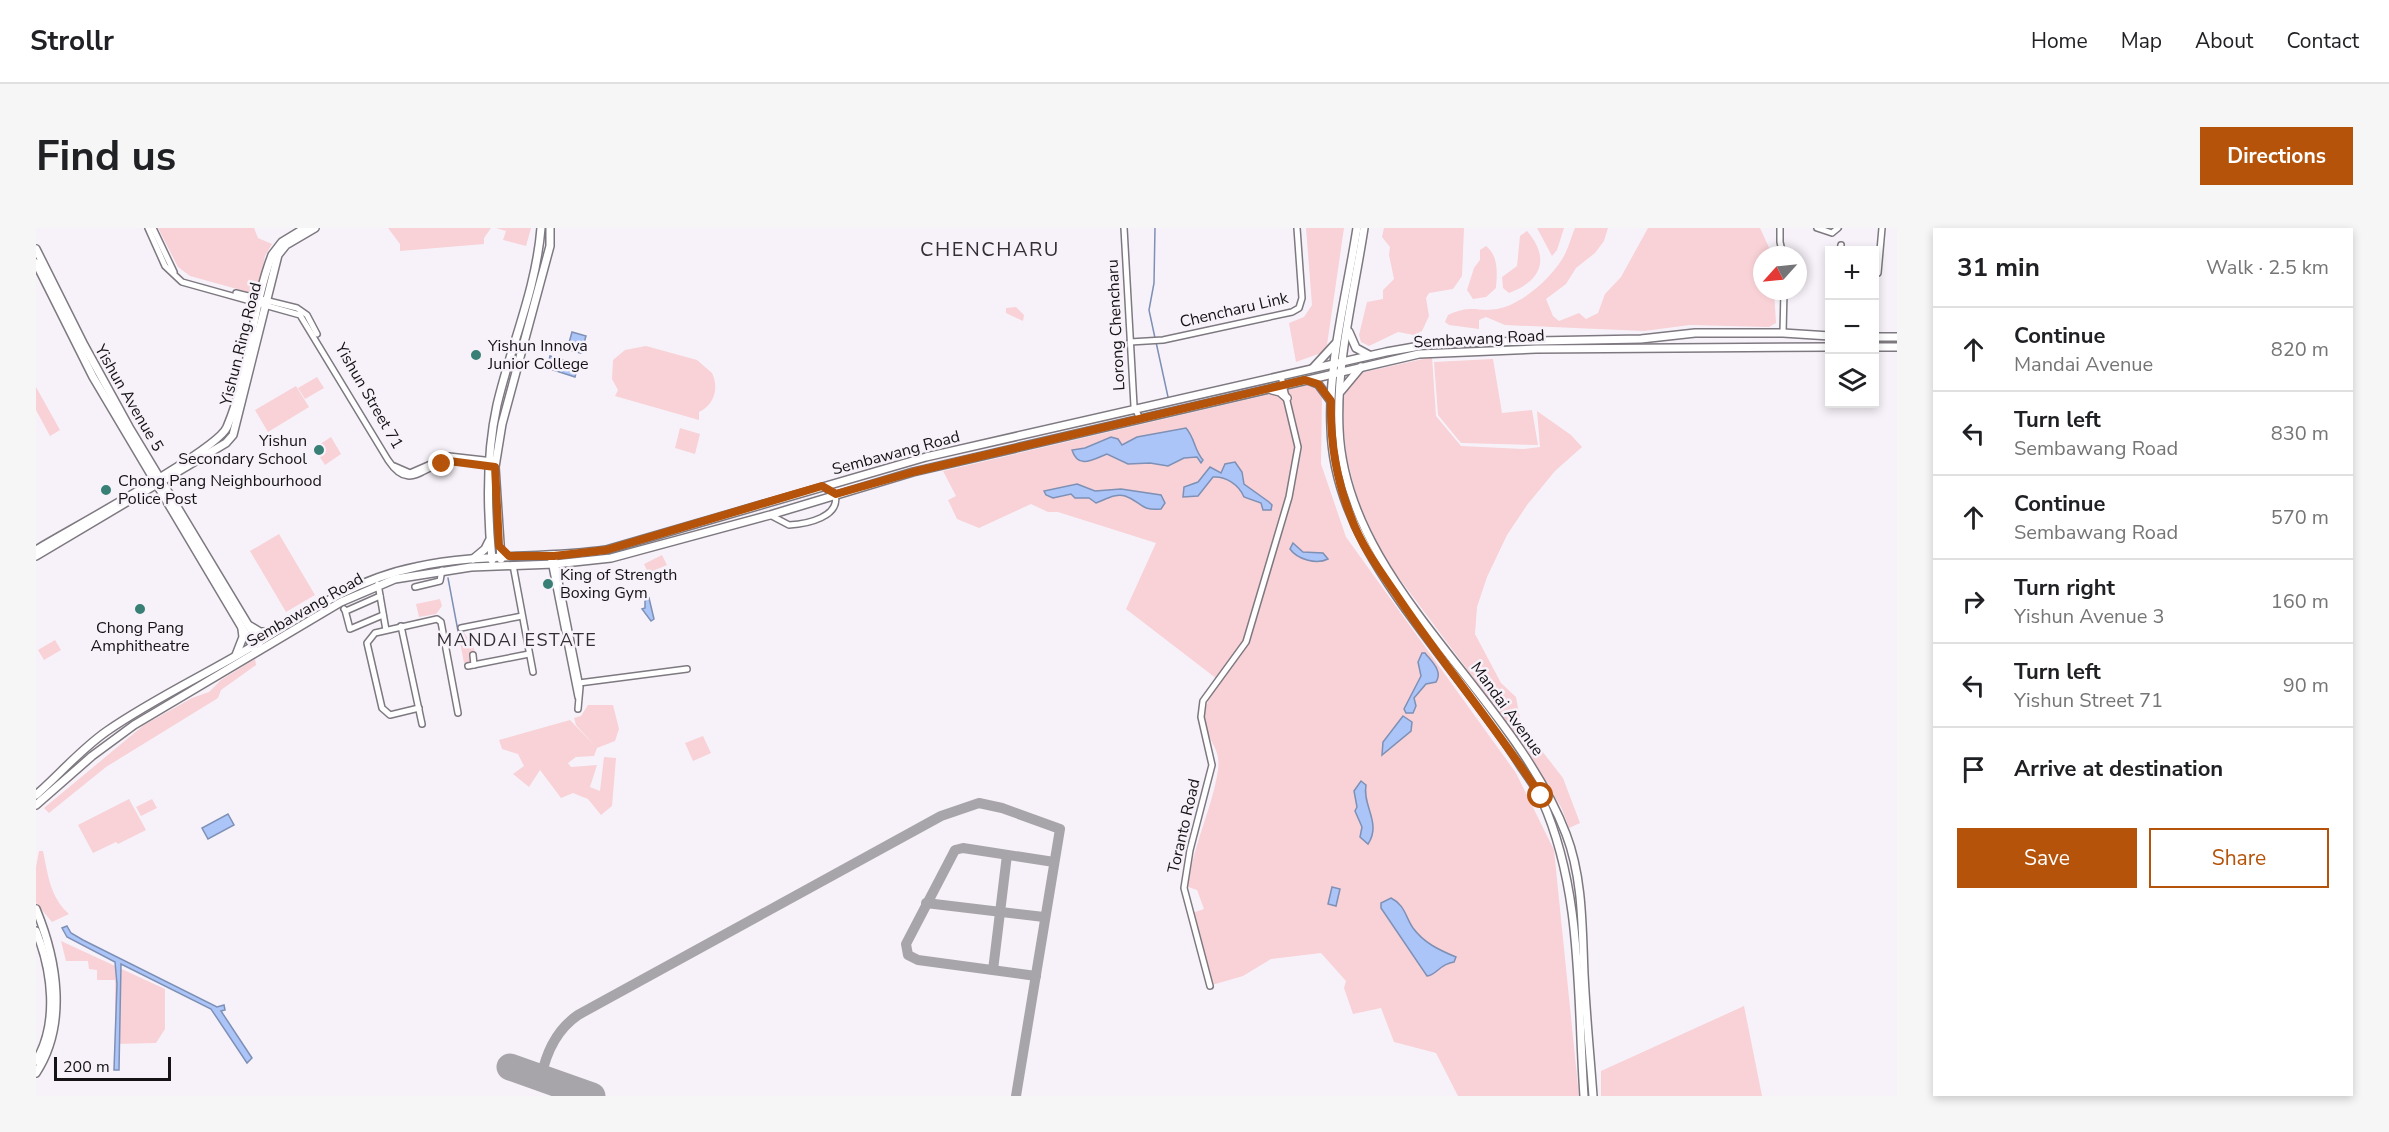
<!DOCTYPE html>
<meta charset="utf-8">
<style>
body{margin:0;font-family:"Nunito Sans",sans-serif;background:#f6f6f6;color:#202124}
.controls{position:absolute;right:18px;top:18px;display:grid;overflow:hidden;border-radius:0px;box-shadow:0 3px 9px #0003}
.controls button{width:54px;height:54px;display:grid;place-items:center;padding:0;border:0;border-bottom:2px solid #e0e0e0;background:#fff;color:#202124;font:30px sans-serif}
.compass{position:absolute;left:1717px;top:18px;width:54px;height:54px;border-radius:50%;background:#fff;box-shadow:0 3px 9px #0003;rotate:243deg}
.scale{position:absolute;left:18px;bottom:15px;width:117px;box-sizing:border-box;padding-left:6px;border:3px solid #151316;border-top:0;font-size:16px;line-height:21px;white-space:nowrap;color:#151316;-webkit-text-stroke:4px #f7f2f9;paint-order:stroke}
.stop{position:absolute;width:18px;height:18px;margin:-14px;border:4px solid #b45309;border-radius:50%;background:#fff}
.stop.end{background:#b45309;border-color:#fff;box-shadow:0 2px 6px #0008}
.list{margin:0;padding:0;list-style:none}
h2{display:flex;justify-content:space-between;align-items:center;height:78px;margin:0;padding:0 24px;font-size:26px}
h2 small{font-size:20px;font-weight:400;color:#757577}
.list li{display:grid;grid-template-columns:39px 1fr auto;gap:18px;align-items:center;box-sizing:border-box;height:84px;padding:0 24px;border-top:2px solid #e0e0e0}
.list b{display:block;font-size:22px;white-space:nowrap}
.list p{margin:0;font-size:20px;white-space:nowrap;color:#757577}
.list em{font-size:20px;font-style:normal;color:#757577}
.actions{display:flex;gap:12px;padding:18px 24px}
.actions a{flex:1;padding:14px 0;border:2px solid #b45309;border-radius:0px;text-align:center;font-size:21px;color:#b45309}
.actions .main{background:#b45309;color:#fff}
.icon{flex:none;width:33px;height:33px;fill:none;stroke:currentColor;stroke-width:2;stroke-linecap:round;stroke-linejoin:round}
.map{position:relative;flex:none;width:1861px;height:868px;overflow:hidden;border-radius:0px}
header{display:flex;align-items:center;gap:36px;box-sizing:border-box;height:84px;padding:0 30px;background:#fff;border-bottom:2px solid #e0e0e0}
header strong{font-size:28px}
nav{display:flex;gap:33px;margin-inline-start:auto;font-size:21px}
.intro{display:flex;align-items:center;justify-content:space-between;box-sizing:border-box;height:144px;padding:0 36px}
h1{margin:0;font-size:42px}
.button{padding:15px 27px;border-radius:0px;background:#b45309;color:#fff;font-size:21px;font-weight:700}
main{display:flex;gap:36px;padding:0 36px}
aside{flex:1;background:#fff;border-radius:0px;box-shadow:0 3px 9px #0003}
.map>svg:first-child{display:block}
.green{fill:#f8d2d6}
.water{fill:#abc5f9;stroke:#7e90b5;stroke-width:1.5}
.lines{fill:none;stroke-linecap:round;stroke-linejoin:round}
.stream{stroke:#7e90b5;stroke-width:1.5}
.taxiway{stroke:#a8a5aa;stroke-width:10}
.runway{stroke:#a8a5aa;stroke-width:27}
.minor-casing{stroke:#7e7980;stroke-width:8}
.major-casing{stroke:#7e7980;stroke-width:10}
.minor{stroke:#fff;stroke-width:5}
.major{stroke:#fff;stroke-width:7}
.route{stroke:#b45309;stroke-width:8}
.poi-dot{fill:#387f76;stroke:#f7f2f9;stroke-width:2}
.labels{text-anchor:middle;dominant-baseline:central;stroke-width:5;stroke-linejoin:round;paint-order:stroke}
.street-label{font-size:16px;fill:#151316;stroke:#f7f2f9}
.poi-label{font-size:16px;fill:#151316;stroke:#f7f2f9;text-anchor:start}
.neighbourhood-label{font-size:18px;letter-spacing:1.5px;fill:#332f35;stroke:#f7f2f9}
.quarter-label{font-size:20px;letter-spacing:1.5px;fill:#332f35;stroke:#f7f2f9}
</style>
<header>
<strong>Strollr</strong>
<nav><a>Home</a><a>Map</a><a>About</a><a>Contact</a></nav>
</header>
<div class="intro"><h1>Find us</h1><a class="button">Directions</a></div>
<main>
<div class="map">
<svg width="1861" height="868" viewBox="0 0 1861 868">
<rect width="100%" height="100%" fill="#f7f2f9"/>
<!-- green -->
<g class="green">
<polygon points="122,0 218,0 222,10 236,16 229,28 223,63 219,66 154,48 142,39"/>
<polygon points="352,0 455,0 448,10 448,16 364,23 364,16"/>
<polygon points="460,0 495,0 490,18 467,12 470,3"/>
<polygon points="1270,0 1308,0 1291,117 1285,125 1260,134 1253,95 1268,89 1276,77"/>
<polygon points="1348,0 1428,0 1426,48 1417,61 1393,65 1390,70 1393,88 1386,103 1378,107 1362,104 1333,118 1325,114 1323,107 1331,74 1347,71 1347,62 1358,51 1353,27 1354,19 1346,9"/>
<polygon points="1501,0 1528,0 1521,22 1516,28"/>
<path d="M1539,0H1572L1568,13L1559,25L1540,40L1530,56L1510,71L1517,88L1523,93L1543,85L1550,91L1562,85L1569,66L1585,49L1612,0H1724L1736,26L1726,27V63H1738L1740,95L1733,99L1654,97L1608,103L1469,97L1450,89L1443,92V101L1413,97L1409,94L1412,87C1435,76 1441,84 1461,81C1486,77 1518,48 1529,26C1533,18 1535,9 1539,0Z"/>
<path d="M1491,3C1515,31 1505,53 1473,65L1467,60L1466,49L1481,38L1484,8Z"/>
<path d="M1450,18C1463,28 1461,46 1460,60L1450,69L1437,71L1431,62L1438,40L1444,32V22Z"/>
<polygon points="980,79 988,87 987,93 970,85 970,80"/>
<path d="M610,118L661,132L676,145C683,160 679,176 663,184V192L579,168L582,162L576,151L577,132L589,122Z"/>
<polygon points="1396,129 1400,188 1425,218 1487,221 1504,219 1501,183 1535,207 1546,219 1519,243 1491,277 1471,307 1451,349 1441,379 1439,406 1465,455 1480,469 1485,496 1527,550 1544,595 1533,600 1526,581 1492,523 1348,330 1322,273 1311,231 1308,202 1307,176 1310,161 1324,145"/>
<polygon points="1457,131 1466,185 1496,182 1502,217 1425,215 1402,187 1398,134"/>
<polygon points="281,149 288,160 269,171 262,160"/>
<path d="M1273,157L1280,159L1286,166L1285,236L1310,309L1480,545L1518,622L1543,868H1422L1400,825L1358,814L1345,780L1317,786L1308,760L1310,753L1285,725L1235,731L1207,748L1176,757L1156,685L1168,681L1161,662L1152,659C1156,619 1176,582 1182,542C1185,519 1172,515 1169,495C1166,481 1177,464 1181,451L1090,381L1120,315L1022,284H1012L995,276L943,300L921,291L912,272L920,268L907,243Z"/>
<polygon points="260,158 273,179 232,204 219,182"/>
<polygon points="0,159 24,202 14,208 0,182"/>
<polygon points="644,200 664,206 659,226 639,220"/>
<polygon points="295,209 305,226 289,237 278,220"/>
<polygon points="243,306 279,367 250,384 214,323"/>
<polygon points="626,327 631,337 612,345 608,336"/>
<polygon points="404,371 406,378 400,386 383,389 380,376"/>
<polygon points="427,403 431,409 436,409 439,426 433,434 428,435 422,404"/>
<polygon points="19,412 25,422 8,432 2,422"/>
<polygon points="219,431 220,437 185,462 182,470 70,539 13,585 8,580 108,497 156,470 173,464 185,452"/>
<polygon points="552,477 577,477 583,501 579,513 561,520 558,528 540,529 532,535 535,539 561,537 554,559 564,563 568,529 580,530 576,578 565,587 552,571 537,565 525,570 504,542 493,559 477,546 488,538 482,526 466,521 463,512 534,492 560,519 540,497 538,490 545,488"/>
<polygon points="667,508 675,525 657,533 649,515"/>
<polygon points="93,571 110,602 82,616 80,614 57,625 42,597"/>
<polygon points="116,571 121,580 105,588 100,579"/>
<path d="M3,623H7C12,647 14,669 33,686L16,694L0,675V639Z"/>
<polygon points="25,713 129,761 129,801 120,815 79,816 79,752 61,752 61,742 53,741 52,733 30,733"/>
<polygon points="1708,778 1726,868 1565,868 1565,843"/>
</g>
<!-- water -->
<g class="water">
<polygon points="536,104 550,108 545,125 531,122"/>
<polygon points="514,128 542,137 539,149 511,140"/>
<path d="M1150,200C1159,210 1158,222 1167,232L1165,235L1161,229L1148,230L1132,238L1114,235L1092,236L1071,226C1058,231 1042,242 1036,222L1049,220L1075,209L1082,211L1086,217L1101,209Z"/>
<path d="M1199,234L1206,244L1208,256L1233,274L1236,277L1235,282H1227L1225,275L1208,269C1203,257 1190,248 1177,249L1162,268L1147,269L1148,259L1162,254L1174,239L1185,245L1189,236Z"/>
<path d="M1041,256L1059,263L1085,261L1125,267L1129,275L1125,281C1103,283 1105,273 1089,268C1079,265 1069,272 1060,275L1053,270H1039L1035,266L1017,270L1010,267L1008,263Z"/>
<path d="M1257,315L1267,324L1287,325L1292,331C1280,337 1261,331 1254,321Z"/>
<polygon points="613,370 618,391 615,393 606,381 609,380 609,373"/>
<path d="M1386,425H1389C1396,434 1407,443 1400,454L1390,456L1378,470L1380,478L1377,485H1370L1368,481L1385,448L1382,434Z"/>
<polygon points="1367,488 1376,494 1375,503 1346,527 1347,514"/>
<path d="M1325,553L1330,557C1326,578 1346,595 1332,616L1324,609L1326,599L1319,583L1321,579L1318,563Z"/>
<polygon points="192,586 198,597 172,611 166,600"/>
<polygon points="1296,659 1304,661 1300,678 1292,676"/>
<path d="M1355,670C1369,677 1369,688 1377,700C1388,715 1403,722 1420,729L1418,734C1403,736 1401,747 1391,748L1345,680V675Z"/>
<polygon points="31,698 35,705 47,712 181,779 188,777 189,782 185,783 216,830 211,835 175,781 85,736 83,842 78,842 81,756 79,734 31,709 26,700"/>
</g>
<g class="lines">
<!-- stream -->
<g class="stream">
<polyline points="1119,0 1118,55 1113,82 1119,110"/>
<polyline points="1120,114 1132,169"/>
<polyline points="412,350 422,403"/>
</g>
<!-- taxiway -->
<g class="taxiway">
<polyline points="890,675 1008,689"/>
<polyline points="957,742 971,627"/>
<polyline points="1000,748 882,732 872,727 870,716 919,622 927,620 1018,634"/>
<path d="M505,850C510,824 520,802 542,787L905,588L943,575L966,580L1024,601L980,868"/>
</g>
<!-- runway -->
<polyline class="runway" points="474,839 556,868"/>
<!-- minor casing -->
<g class="minor-casing">
<g id="minor">
<path d="M112,0L129,38L146,54L264,87L352,232C374,265 386,237 412,234C425,232 442,236 454,238"/>
<polyline points="117,0 138,44"/>
<polyline points="1088,0 1098,178 1104,191"/>
<polyline points="1744,0 1744,14 1747,27"/>
<polyline points="1781,0 1796,5 1802,0"/>
<polyline points="1804,22 1805,17"/>
<polyline points="1842,45 1846,0"/>
<polyline points="200,65 261,80 271,87 281,106"/>
<polyline points="1794,81 1794,86"/>
<polyline points="1747,105 1748,63"/>
<polyline points="1094,114 1127,112 1256,84 1263,80 1266,70 1261,0"/>
<polyline points="358,238 374,245 413,228 457,233"/>
<path d="M734,287L753,297C771,296 805,289 799,266L787,259"/>
<polyline points="514,328 542,469"/>
<polyline points="518,328 544,459 542,481"/>
<polyline points="477,337 497,444"/>
<polyline points="342,356 350,402"/>
<polyline points="379,359 404,353 406,342"/>
<polyline points="308,381 310,383 344,368"/>
<polyline points="309,382 314,401 347,387"/>
<polyline points="365,398 386,496"/>
<polyline points="425,400 486,388"/>
<polyline points="437,427 438,437"/>
<polyline points="432,438 493,426"/>
<polyline points="543,455 651,441"/>
<polyline points="383,480 354,487 346,480 331,415 339,405 401,391 405,394 422,485"/>
<polyline points="1174,758 1148,660 1154,622 1176,537 1165,489 1167,473 1210,414 1253,269 1262,219 1245,148"/>
</g>
</g>
<!-- major casing -->
<g class="major-casing">
<g id="major">
<path d="M1321,0C1311,66 1292,133 1295,200C1297,289 1355,362 1406,430C1433,466 1462,501 1486,540C1493,550 1501,560 1506,572C1547,664 1541,769 1548,868"/>
<path d="M1328,0C1318,66 1300,134 1303,201C1309,356 1476,464 1530,606C1547,650 1546,700 1548,746C1550,787 1554,827 1557,868"/>
<polyline points="0,21 48,117 93,199 223,415"/>
<polyline points="0,35 57,149 218,420"/>
<polyline points="1313,104 1320,120 1333,127"/>
<polyline points="1838,109 1861,109"/>
<polyline points="1838,119 1861,119"/>
<polyline points="1277,140 1300,115"/>
<polyline points="1272,152 1282,156 1294,172"/>
<polyline points="1236,162 1244,164 1251,170"/>
<polyline points="1305,163 1325,139"/>
<path d="M0,322C31,303 182,222 191,199C214,145 215,82 236,27L246,14L269,0"/>
<polyline points="0,328 190,215 197,207 242,27 250,17 279,0"/>
<polyline points="437,331 449,321 453,313"/>
<polyline points="465,331 459,239 466,196 514,18 514,0"/>
<path d="M456,332C451,281 450,227 461,177C475,117 500,62 505,0"/>
<polyline points="214,398 224,404 237,404"/>
<polyline points="200,427 207,409 206,401"/>
<path d="M0,567C24,546 45,521 71,503C117,471 169,447 217,418C268,386 319,351 380,339C443,325 507,331 570,322L890,229L1350,124L1401,115L1605,111L1659,105H1747L1794,108"/>
<polyline points="0,577 56,528 98,497 305,374 359,351 435,339 519,336 575,330 734,287 877,244 1383,126 1500,121 1794,119"/>
<path d="M0,681C21,732 32,796 0,845"/>
<path d="M0,703C16,742 23,795 0,833"/>
</g>
</g>
<!-- minor -->
<use href="#minor" class="minor"/>
<!-- major -->
<use href="#major" class="major"/>
</g>
<g class="lines">
<!-- route -->
<path class="route" d="M406,236L413,233L459,239L463,318L473,328H518L570,322L786,258L800,266L877,244L1269,152L1282,156L1295,173C1294,213 1300,251 1315,289C1326,320 1348,348 1366,375C1411,441 1462,502 1505,568"/>
</g>
<!-- markers -->
<g class="poi-dot">
<circle cx="440" cy="127" r="6"/>
<circle cx="283" cy="222" r="6"/>
<circle cx="70" cy="262" r="6"/>
<circle cx="512" cy="356" r="6"/>
<circle cx="104" cy="381" r="6"/>
</g>
<g class="labels">
<!-- street labels -->
<g class="street-label">
<text transform="translate(1198 82) rotate(-13)">Chencharu Link</text>
<text transform="translate(1080 97) rotate(-93)">Lorong Chencharu</text>
<text transform="translate(1443 111) rotate(-3)">Sembawang Road</text>
<text transform="translate(205 116) rotate(-76)">Yishun Ring Road</text>
<text transform="translate(333 168) rotate(60)">Yishun Street 71</text>
<text transform="translate(93 170) rotate(60)">Yishun Avenue 5</text>
<text transform="translate(860 225) rotate(-15)">Sembawang Road</text>
<text transform="translate(269 382) rotate(-30)">Sembawang Road</text>
<text transform="translate(1471 481) rotate(54)">Mandai Avenue</text>
<text transform="translate(1148 598) rotate(-77)">Toranto Road</text>
</g>
<!-- poi labels -->
<g class="poi-label">
<text x="452" y="118">Yishun Innova<tspan x="452" dy="18">Junior College</tspan></text>
<text x="271" y="213" text-anchor="end">Yishun<tspan x="271" dy="18">Secondary School</tspan></text>
<text x="82" y="253">Chong Pang Neighbourhood<tspan x="82" dy="18">Police Post</tspan></text>
<text x="524" y="347">King of Strength<tspan x="524" dy="18">Boxing Gym</tspan></text>
<text x="104" y="400" text-anchor="middle">Chong Pang<tspan x="104" dy="18">Amphitheatre</tspan></text>
</g>
<!-- neighbourhood labels -->
<g class="neighbourhood-label">
<text x="481" y="412">MANDAI ESTATE</text>
</g>
<!-- quarter labels -->
<g class="quarter-label">
<text x="954" y="21">CHENCHARU</text>
</g>
</g>
</svg>
<div class="controls">
<button>+</button>
<button>−</button>
<button><svg class="icon" aria-label="layers" viewBox="0 0 24 24"><path d="M12 4l9 5-9 5-9-5zM3 14l9 5 9-5"/></svg></button>
</div>
<svg class="compass" viewBox="-18 -18 36 36"><path d="M0-13l5 13h-10z" fill="#e53935"/><path d="M0 13l5-13h-10z" fill="#757577"/></svg>
<div class="scale">200 m</div>
<div class="stop" style="left:1505px;top:568px"></div>
<div class="stop end" style="left:406px;top:236px"></div>
</div>
<aside>
<h2>31 min<small>Walk · 2.5 km</small></h2>
<ul class="list">
<li><svg class="icon" aria-label="ahead" viewBox="0 0 24 24"><path d="M12 20V5M6 11l6-6 6 6"/></svg><div><b>Continue</b><p>Mandai Avenue</p></div><em>820 m</em></li>
<li><svg class="icon" aria-label="left" viewBox="0 0 24 24"><path d="M17 20v-9H6M10 6l-5 5 5 5"/></svg><div><b>Turn left</b><p>Sembawang Road</p></div><em>830 m</em></li>
<li><svg class="icon" aria-label="ahead" viewBox="0 0 24 24"><path d="M12 20V5M6 11l6-6 6 6"/></svg><div><b>Continue</b><p>Sembawang Road</p></div><em>570 m</em></li>
<li><svg class="icon" aria-label="right" viewBox="0 0 24 24"><path d="M7 20v-9h11M14 6l5 5-5 5"/></svg><div><b>Turn right</b><p>Yishun Avenue 3</p></div><em>160 m</em></li>
<li><svg class="icon" aria-label="left" viewBox="0 0 24 24"><path d="M17 20v-9H6M10 6l-5 5 5 5"/></svg><div><b>Turn left</b><p>Yishun Street 71</p></div><em>90 m</em></li>
<li><svg class="icon" aria-label="arrive" viewBox="0 0 24 24"><path d="M6 21V4h12l-3 4 3 4H6"/></svg><div><b>Arrive at destination</b></div></li>
</ul>
<div class="actions"><a class="main">Save</a><a>Share</a></div>
</aside>
</main>
